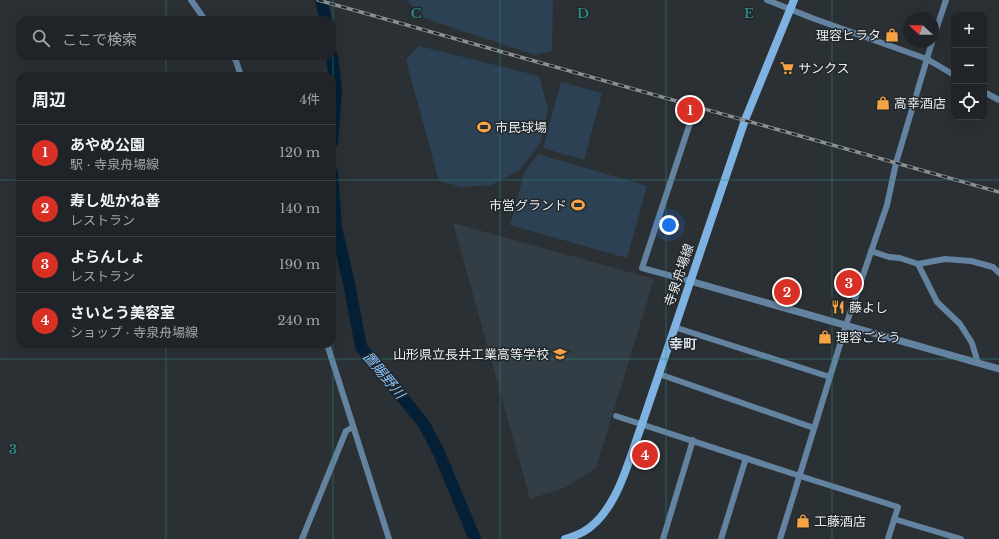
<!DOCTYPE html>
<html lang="ja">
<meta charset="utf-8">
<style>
body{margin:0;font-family:"Libre Baskerville","Noto Sans JP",serif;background:#282c30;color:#f1f3f6}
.controls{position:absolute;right:12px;top:12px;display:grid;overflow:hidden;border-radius:8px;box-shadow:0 4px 16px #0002}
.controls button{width:36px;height:36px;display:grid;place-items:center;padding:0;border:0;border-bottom:1px solid #3d4145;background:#202428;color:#f1f3f6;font:20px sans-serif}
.compass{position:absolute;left:903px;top:12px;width:36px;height:36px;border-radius:50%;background:#202428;box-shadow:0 4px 16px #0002;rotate:291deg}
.you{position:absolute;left:669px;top:225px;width:14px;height:14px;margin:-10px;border:3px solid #fff;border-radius:50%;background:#1a73e8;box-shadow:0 0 0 6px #1a73e833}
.badge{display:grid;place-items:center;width:26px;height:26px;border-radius:50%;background:#d93025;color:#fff;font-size:13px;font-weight:700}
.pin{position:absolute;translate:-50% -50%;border:2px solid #fff;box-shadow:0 1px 4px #0006}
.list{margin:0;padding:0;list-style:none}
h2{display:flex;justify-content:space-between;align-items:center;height:52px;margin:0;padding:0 16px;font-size:17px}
h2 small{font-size:13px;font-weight:400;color:#a2a4a8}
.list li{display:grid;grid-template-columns:26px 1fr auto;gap:12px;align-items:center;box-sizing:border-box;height:56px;padding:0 16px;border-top:1px solid #3d4145}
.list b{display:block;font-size:15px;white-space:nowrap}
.list p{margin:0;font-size:13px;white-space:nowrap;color:#a2a4a8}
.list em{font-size:13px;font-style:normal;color:#a2a4a8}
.icon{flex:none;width:22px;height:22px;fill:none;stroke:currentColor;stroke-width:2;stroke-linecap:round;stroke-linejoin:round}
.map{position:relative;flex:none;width:999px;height:539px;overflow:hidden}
.search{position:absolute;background:#202428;box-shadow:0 4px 16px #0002;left:16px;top:16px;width:320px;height:44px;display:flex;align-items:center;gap:10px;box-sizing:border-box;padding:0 14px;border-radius:12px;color:#a2a4a8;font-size:15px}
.panel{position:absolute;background:#202428;box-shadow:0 4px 16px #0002;left:16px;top:72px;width:320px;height:276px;border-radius:12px}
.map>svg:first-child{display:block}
.built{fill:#333d45}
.green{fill:#2c4154}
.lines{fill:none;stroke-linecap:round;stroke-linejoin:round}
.river{stroke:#032036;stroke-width:12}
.minor{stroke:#6383a0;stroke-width:6}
.tertiary{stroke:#6383a0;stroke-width:7}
.secondary{stroke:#7eb3e1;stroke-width:8}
.rail-casing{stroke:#8a8f93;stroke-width:3.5}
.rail{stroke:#21272b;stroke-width:2;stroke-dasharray:6;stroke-linecap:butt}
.grid{fill:none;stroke:#308881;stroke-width:1;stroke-opacity:0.55}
.labels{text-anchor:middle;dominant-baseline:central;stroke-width:3;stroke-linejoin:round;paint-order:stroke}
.poi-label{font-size:13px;fill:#e8ecef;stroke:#21272b;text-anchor:start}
.street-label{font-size:13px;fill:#e8ecef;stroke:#21272b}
.neighbourhood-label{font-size:14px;font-weight:bold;fill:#d7dee5;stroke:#21272b}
.water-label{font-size:14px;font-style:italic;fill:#89c5fb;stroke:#21272b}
.grid-label{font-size:13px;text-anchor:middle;font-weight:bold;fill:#308881;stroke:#21272b;stroke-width:3;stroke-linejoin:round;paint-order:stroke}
</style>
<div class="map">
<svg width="999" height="539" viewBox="0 0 999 539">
<rect width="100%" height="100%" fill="#2b3035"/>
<!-- built -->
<polygon class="built" points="453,223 654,279 596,468 564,488 530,499"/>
<!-- green -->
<g class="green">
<polygon points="407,0 553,0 552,51 535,55 424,18"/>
<polygon points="419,46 539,76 548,109 540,144 520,170 491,185 462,187 439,181 406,60"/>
<polygon points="561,82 602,93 584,160 543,148"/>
<polygon points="538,154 647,186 627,258 510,225 525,171"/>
</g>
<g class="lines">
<!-- river -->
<g class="river">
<polyline points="321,0 326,20"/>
<polyline points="332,56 336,90 332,142"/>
<polyline points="332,173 336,228 349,283 361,347 424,424 439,453 475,539"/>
</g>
<!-- minor -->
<g class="minor">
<polyline points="191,0 205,20"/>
<polyline points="767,0 812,18 927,59 954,75"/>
<polyline points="933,39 946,0"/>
<polyline points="232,56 236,61 241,76"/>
<polyline points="984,92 999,100"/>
<polyline points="871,251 889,257 900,258 918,264 945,259 971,261 993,267 999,273"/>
<polyline points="918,264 937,302 960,324 972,343 978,363"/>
<polyline points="690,281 642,268 693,114"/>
<polyline points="674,327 830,377"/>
<polyline points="327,344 389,539"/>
<polyline points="659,374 814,428"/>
<polyline points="616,416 800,476 898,507 888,539"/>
<polyline points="894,519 961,539"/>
<polyline points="302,539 346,431 353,427"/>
<polyline points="663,539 693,440"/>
<polyline points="721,539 746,458"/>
<polyline points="780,539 846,325 887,205 896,163 932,42"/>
</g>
<!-- tertiary -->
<polyline class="tertiary" points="690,281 999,369"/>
<!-- secondary -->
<path class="secondary" d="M565,539C571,537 577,535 583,532C617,513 629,459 642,424L745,120L794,0"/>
<!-- rail casing -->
<g class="rail-casing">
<polyline id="rail" points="318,0 999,192"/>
</g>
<!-- rail -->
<use href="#rail" class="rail"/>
</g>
<!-- grid -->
<path class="grid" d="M166,0V20M333,0V539M500,0V539M666,0V539M832,0V539M166,56V76M0,180H20M332,180H999M166,344V539M0,359H999"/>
<!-- icons -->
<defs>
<g id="shop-bare" transform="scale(1.08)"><path d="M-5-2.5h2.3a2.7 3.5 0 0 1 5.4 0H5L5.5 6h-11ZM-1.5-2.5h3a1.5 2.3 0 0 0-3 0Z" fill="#f5a345" stroke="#21272b" stroke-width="2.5" paint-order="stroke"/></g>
<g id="supermarket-bare" transform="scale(1.08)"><path d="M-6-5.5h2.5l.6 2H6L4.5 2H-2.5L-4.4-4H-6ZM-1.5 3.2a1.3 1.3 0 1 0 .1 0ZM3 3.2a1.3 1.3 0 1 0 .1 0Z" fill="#f5a345" stroke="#21272b" stroke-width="2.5" paint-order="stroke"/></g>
<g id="stadium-bare" transform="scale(1.08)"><path d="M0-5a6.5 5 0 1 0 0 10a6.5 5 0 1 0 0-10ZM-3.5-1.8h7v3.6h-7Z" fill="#f5a345" stroke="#21272b" stroke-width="2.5" paint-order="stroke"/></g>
<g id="restaurant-bare" transform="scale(1.08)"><path d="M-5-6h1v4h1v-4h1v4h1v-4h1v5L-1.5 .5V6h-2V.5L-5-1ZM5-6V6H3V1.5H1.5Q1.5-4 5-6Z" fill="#f5a345" stroke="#21272b" stroke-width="2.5" paint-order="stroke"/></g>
<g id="school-bare" transform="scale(1.08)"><path d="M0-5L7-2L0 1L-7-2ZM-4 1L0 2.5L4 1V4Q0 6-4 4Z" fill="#f5a345" stroke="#21272b" stroke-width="2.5" paint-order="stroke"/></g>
</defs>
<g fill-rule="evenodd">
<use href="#shop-bare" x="892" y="35"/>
<use href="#supermarket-bare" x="787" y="68"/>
<use href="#shop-bare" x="883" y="103"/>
<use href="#stadium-bare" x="484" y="127"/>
<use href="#stadium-bare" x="578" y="205"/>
<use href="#restaurant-bare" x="838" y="307"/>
<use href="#shop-bare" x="825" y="337"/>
<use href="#school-bare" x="560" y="354"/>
<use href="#shop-bare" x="803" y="521"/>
</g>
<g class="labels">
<!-- poi labels -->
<g class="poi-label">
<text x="881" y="35" text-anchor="end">理容ヒラタ</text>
<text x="798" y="68">サンクス</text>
<text x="894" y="103">高幸酒店</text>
<text x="495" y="127">市民球場</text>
<text x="567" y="205" text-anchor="end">市営グランド</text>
<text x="849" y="307">藤よし</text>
<text x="836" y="337">理容ごとう</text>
<text x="549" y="354" text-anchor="end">山形県立長井工業高等学校</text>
<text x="814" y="521">工藤酒店</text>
</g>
<!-- street labels -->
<g class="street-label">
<text transform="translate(679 275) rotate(-71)">寺泉舟場線</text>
</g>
<!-- neighbourhood labels -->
<g class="neighbourhood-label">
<text x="683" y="344">幸町</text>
</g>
<!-- water labels -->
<g class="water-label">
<text transform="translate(384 375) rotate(50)">置賜野川</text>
</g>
</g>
<g class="grid-label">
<text x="416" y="18">C</text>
<text x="583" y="18">D</text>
<text x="749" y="18">E</text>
<text x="13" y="454">3</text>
</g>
</svg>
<div class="controls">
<button>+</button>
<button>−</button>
<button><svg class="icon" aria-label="locate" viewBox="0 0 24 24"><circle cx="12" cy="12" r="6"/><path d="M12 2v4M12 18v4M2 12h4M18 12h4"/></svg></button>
</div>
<svg class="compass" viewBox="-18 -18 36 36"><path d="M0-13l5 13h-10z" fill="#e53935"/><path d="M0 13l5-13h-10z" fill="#a2a4a8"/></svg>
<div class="you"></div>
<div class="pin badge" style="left:690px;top:110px">1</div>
<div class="pin badge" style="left:787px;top:292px">2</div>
<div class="pin badge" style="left:849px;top:283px">3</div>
<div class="pin badge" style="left:645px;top:455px">4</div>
<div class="search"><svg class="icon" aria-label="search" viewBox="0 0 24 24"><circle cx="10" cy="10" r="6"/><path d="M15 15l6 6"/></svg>ここで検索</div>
<section class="panel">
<h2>周辺<small>4件</small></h2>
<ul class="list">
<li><span class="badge">1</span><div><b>あやめ公園</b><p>駅 · 寺泉舟場線</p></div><em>120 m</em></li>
<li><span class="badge">2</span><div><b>寿し処かね善</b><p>レストラン</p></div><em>140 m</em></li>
<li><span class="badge">3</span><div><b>よらんしょ</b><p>レストラン</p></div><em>190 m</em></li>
<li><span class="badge">4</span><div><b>さいとう美容室</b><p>ショップ · 寺泉舟場線</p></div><em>240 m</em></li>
</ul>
</section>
</div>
